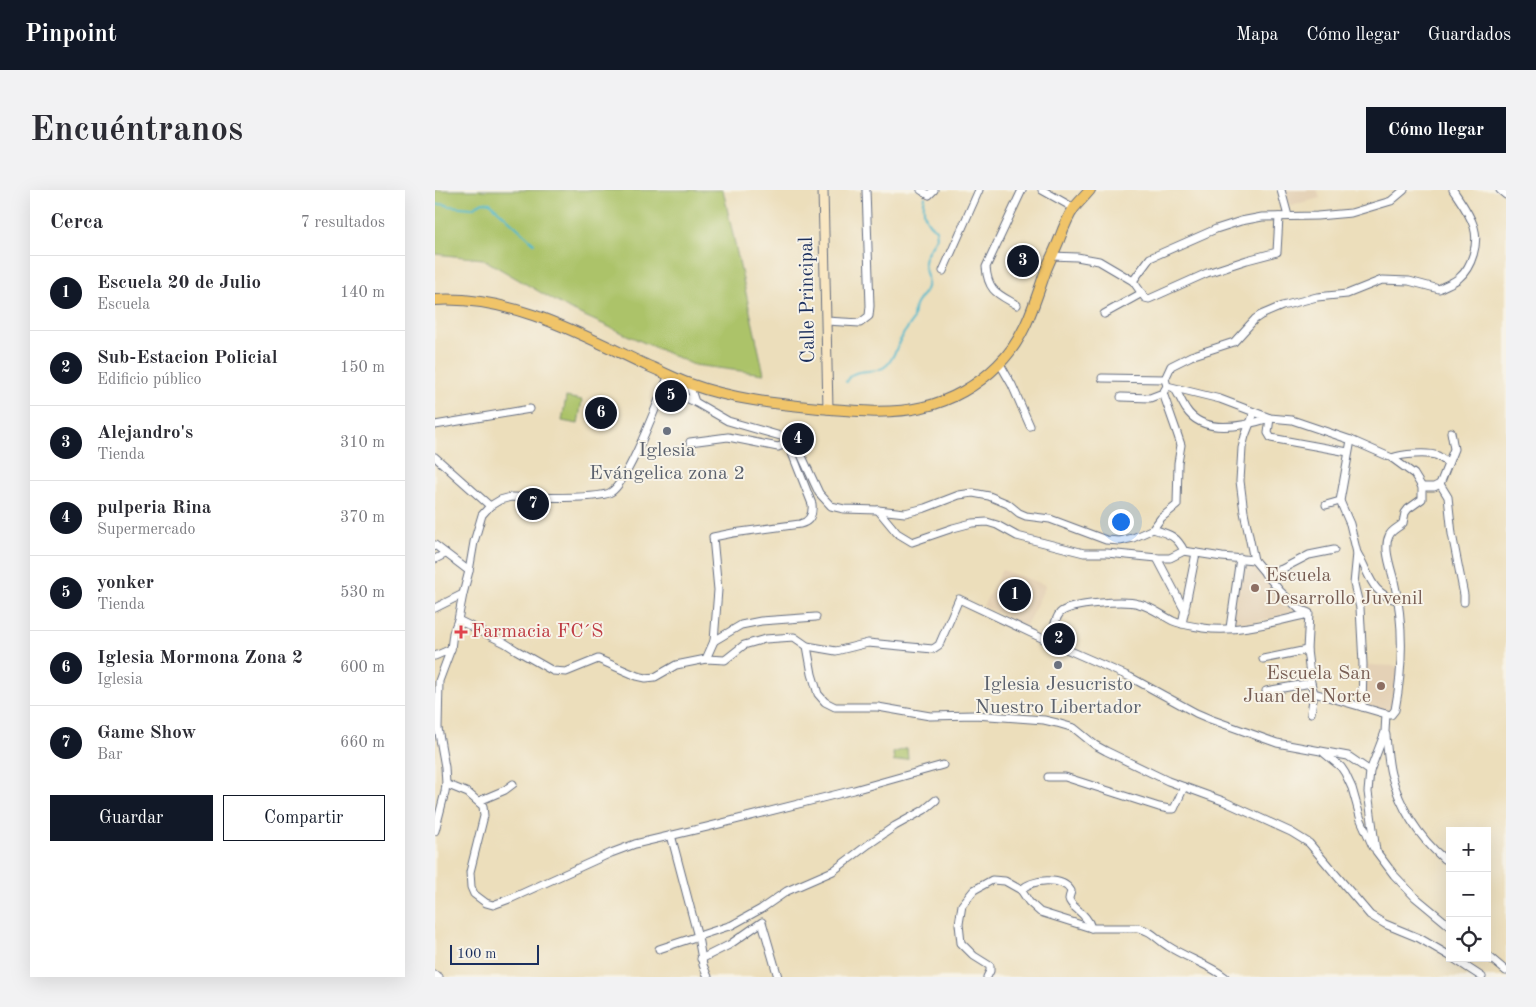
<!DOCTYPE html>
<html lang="es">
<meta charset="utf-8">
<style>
body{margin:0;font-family:"Old Standard TT",serif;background:#f2f2f3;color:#2b2b33}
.controls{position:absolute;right:15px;bottom:15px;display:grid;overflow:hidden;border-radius:0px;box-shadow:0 5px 20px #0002}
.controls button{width:45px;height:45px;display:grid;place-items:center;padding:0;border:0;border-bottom:1px solid #e1e1e2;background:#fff;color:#2b2b33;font:25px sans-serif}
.scale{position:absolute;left:15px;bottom:12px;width:89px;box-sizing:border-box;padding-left:5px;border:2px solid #1b2f5e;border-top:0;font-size:14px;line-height:18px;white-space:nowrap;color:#1b2f5e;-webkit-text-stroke:4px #f7f3e8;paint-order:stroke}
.you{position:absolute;left:685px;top:331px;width:18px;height:18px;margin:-12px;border:4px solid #fff;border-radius:50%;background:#1a73e8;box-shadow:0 0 0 8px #1a73e833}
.badge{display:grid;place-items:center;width:32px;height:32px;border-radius:50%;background:#111827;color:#fff;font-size:16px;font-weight:700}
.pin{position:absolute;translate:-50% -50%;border:2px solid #fff;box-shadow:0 1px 5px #0006}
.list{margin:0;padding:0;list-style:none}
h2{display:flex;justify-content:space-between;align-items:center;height:65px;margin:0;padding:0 20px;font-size:21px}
h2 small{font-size:16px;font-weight:400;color:#7c7c81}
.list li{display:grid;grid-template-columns:32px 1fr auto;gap:15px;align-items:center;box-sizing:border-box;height:75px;padding:0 20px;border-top:1px solid #e1e1e2}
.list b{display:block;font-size:19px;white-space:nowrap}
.list p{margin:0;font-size:16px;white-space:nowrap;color:#7c7c81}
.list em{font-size:16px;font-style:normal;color:#7c7c81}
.actions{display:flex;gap:10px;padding:15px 20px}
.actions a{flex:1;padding:11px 0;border:1px solid #111827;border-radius:0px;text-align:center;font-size:18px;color:#111827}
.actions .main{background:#111827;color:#fff}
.icon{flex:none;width:28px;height:28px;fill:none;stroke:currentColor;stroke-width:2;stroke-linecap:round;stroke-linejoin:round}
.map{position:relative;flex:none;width:1071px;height:787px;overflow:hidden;border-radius:0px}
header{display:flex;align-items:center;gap:30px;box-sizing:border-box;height:70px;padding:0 25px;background:#111827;color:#fff}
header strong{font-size:24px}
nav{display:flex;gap:28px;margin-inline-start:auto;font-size:18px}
.intro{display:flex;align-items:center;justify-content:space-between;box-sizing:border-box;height:120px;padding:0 30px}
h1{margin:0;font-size:35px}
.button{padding:12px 22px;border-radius:0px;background:#111827;color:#fff;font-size:18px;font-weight:700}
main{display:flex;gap:30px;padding:0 30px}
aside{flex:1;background:#fff;border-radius:0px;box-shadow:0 5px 20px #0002}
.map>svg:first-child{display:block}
.built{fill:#e4d1b6}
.green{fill:#acc369;stroke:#647964}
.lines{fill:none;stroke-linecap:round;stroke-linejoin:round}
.stream{stroke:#50b9cd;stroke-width:2}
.street-casing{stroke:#646c7f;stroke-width:9}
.secondary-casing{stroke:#646c7f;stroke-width:11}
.primary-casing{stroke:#646c7f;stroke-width:12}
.street{stroke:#fff;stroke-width:7}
.secondary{stroke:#f9e7c3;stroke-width:9}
.primary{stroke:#f0c469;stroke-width:10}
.worship-dot{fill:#6b7280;stroke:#f7f3e8;stroke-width:2}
.education-dot{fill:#8d6e63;stroke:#f7f3e8;stroke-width:2}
.health-dot{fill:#e0444e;stroke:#f7f3e8;stroke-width:2}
.labels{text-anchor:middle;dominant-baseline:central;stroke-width:4;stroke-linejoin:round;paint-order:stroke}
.street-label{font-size:20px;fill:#1b2f5e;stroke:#f7f3e8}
.worship-label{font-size:20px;fill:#5b616d;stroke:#f7f3e8}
.education-label{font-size:20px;fill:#785e54;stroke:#f7f3e8;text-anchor:start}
.health-label{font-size:20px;fill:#be3a42;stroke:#f7f3e8;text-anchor:start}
</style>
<header>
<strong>Pinpoint</strong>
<nav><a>Mapa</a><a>Cómo llegar</a><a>Guardados</a></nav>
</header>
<div class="intro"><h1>Encuéntranos</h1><a class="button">Cómo llegar</a></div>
<main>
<aside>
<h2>Cerca<small>7 resultados</small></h2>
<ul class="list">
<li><span class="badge">1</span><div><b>Escuela 20 de Julio</b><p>Escuela</p></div><em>140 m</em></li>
<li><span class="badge">2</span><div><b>Sub-Estacion Policial</b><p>Edificio público</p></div><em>150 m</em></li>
<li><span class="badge">3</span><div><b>Alejandro's</b><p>Tienda</p></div><em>310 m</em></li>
<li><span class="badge">4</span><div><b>pulperia Rina</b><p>Supermercado</p></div><em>370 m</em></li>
<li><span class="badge">5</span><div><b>yonker</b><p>Tienda</p></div><em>530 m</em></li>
<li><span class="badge">6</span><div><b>Iglesia Mormona Zona 2</b><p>Iglesia</p></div><em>600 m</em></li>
<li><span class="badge">7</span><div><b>Game Show</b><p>Bar</p></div><em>660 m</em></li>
</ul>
<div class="actions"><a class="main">Guardar</a><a>Compartir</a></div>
</aside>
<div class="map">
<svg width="1071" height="787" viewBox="0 0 1071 787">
<rect width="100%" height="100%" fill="#f7f3e8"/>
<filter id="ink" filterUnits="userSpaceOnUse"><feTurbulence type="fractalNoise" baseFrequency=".02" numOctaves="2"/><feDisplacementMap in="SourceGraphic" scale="10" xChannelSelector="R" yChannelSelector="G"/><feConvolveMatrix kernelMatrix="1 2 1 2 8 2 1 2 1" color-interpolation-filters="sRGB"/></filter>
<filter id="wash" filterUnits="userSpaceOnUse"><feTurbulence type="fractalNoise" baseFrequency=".0096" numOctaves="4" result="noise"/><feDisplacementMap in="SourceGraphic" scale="20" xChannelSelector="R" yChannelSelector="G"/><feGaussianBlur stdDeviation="1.12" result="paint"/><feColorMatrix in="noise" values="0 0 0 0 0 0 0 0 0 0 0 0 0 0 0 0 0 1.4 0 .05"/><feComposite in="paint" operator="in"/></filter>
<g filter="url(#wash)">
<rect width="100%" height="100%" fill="#ecdebb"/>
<!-- built -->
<g class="built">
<polygon points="851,0 882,0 885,8 855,16"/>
<polygon points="818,373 858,422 821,432 797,432 805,374"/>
<polygon points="567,380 611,395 591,436 548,416"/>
<polygon points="932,475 964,476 959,522 930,515"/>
</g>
<!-- green -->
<g class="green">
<polygon points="0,0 288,0 329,184 259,175 134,119 48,69 0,64"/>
<polygon points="131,207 147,210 143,234 127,231"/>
<polygon points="472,558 473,569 459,572 458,563"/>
</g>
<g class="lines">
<!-- stream -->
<g class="stream">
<polyline points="0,15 9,14 14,16 37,18 48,12 55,13 99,53"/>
<path d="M411,192C418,175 441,186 452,175C459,168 462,156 466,148C469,142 474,137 477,131C479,127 478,121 480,116C483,109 490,104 492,97C494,85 490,84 489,74C488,65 498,55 502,47L501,39C489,32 487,19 490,7"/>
</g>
</g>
</g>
<g filter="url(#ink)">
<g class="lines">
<!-- street casing -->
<g class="street-casing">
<g id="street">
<polyline points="486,0 494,5 499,0"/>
<polyline points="607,0 639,18"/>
<polyline points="846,0 853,26"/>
<polyline points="1065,0 1071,5"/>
<polyline points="617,66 642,67 664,71 698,91 710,108 714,109 772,83 812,70 842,62 844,27"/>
<polyline points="508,81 544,0"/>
<polyline points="698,91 715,68 781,39 806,31 827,27 882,26 916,23 956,11 969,0"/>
<path d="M582,115C563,104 553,102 551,77L587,0"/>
<polyline points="669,124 707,103"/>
<polyline points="391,131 425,133 434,126 435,116 431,0"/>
<polyline points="565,174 577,195 595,236"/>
<polyline points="667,188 730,189"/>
<path d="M254,194L260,212L293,231L356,249L364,260L384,303L396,316L409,319L443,320L470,323L490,318L524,305L538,303L554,306L573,314L584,323L591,326L615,329L671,350L685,351L698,348L718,339L726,328L742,315L743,273L746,255L741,240L728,203L732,196L730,189L736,176L756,166L799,152L820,129L826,125L847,116L882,107L912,104L947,90L974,91L1004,99C1010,95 1018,93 1024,88C1037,77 1044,53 1039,37C1035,24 1026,12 1018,0"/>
<path d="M732,196L785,209L835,228L857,230L916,250L957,268L979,284L987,297V309L973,319L970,323L968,333C964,338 957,339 954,346C948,358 956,378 959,391C969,433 968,478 960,520L956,525L951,524L879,503"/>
<polyline points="229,198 260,212"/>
<path d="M740,199C744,205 747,213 751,219C768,246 810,236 835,228L833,243L836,248L913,262"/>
<polyline points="686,207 715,208 728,203"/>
<polyline points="819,223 810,246 807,258 805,291 809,322 819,370 845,401 864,419 874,423 872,460 876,493 879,503 876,523"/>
<polyline points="0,235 95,219"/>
<polyline points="1016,242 1019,259 1005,294 1013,307 1017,344 1029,405 1029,412"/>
<polyline points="916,250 905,311 915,334 922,363 919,394 925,418 928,474 927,517"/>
<polyline points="255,252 293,247 343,257 353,253 356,250"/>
<polyline points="0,267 55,316"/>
<path d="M957,268C967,264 993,262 1003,266C1006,268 1010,271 1013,273"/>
<polyline points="987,297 999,297 1005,294"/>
<polyline points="891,315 905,311"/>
<polyline points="443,320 462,343 477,352 518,338 537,333 552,332 562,335 582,346 649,363 672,363 722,368 735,368 749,361"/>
<path d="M718,339C734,344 742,346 749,361L787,367L819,370"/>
<polyline points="0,355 34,381"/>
<path d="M922,363C936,385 934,403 964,411"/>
<polyline points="722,368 750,421"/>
<polyline points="0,369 10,364"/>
<polyline points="830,384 847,379 874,365 899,360"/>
<polyline points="0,418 28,404"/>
<polyline points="23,430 70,453 81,460 118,481 131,482 163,469 202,486 211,488 220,487 241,475 271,469 290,470 309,455 330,449 359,447 372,456 401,461 433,453 498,459 504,455 524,409 615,452 695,487 761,523 775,529 842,553 913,566 935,581"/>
<polyline points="747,434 761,363"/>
<polyline points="795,438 805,368"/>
<polyline points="279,451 306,435 326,431 381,427"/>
<path d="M615,452C618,444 619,429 625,423C635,413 690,410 704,414C717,417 726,425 738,431C747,435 758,436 768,438C803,443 839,432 873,424"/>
<polyline points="372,456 377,484 383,504 390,512 400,517 443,517 495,526 540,525 609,530 622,533 639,538 660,555 671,561 733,591 788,611 856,642 874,653 935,725 950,734 984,748 1015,766"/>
<polyline points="0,466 16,459"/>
<path d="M271,469L279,451L283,400L278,347L298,343L365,334C375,332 378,324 377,314L353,253"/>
<polyline points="828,469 872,460"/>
<polyline points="831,501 876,493"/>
<polyline points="951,524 950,542 935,581 933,602 941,661 959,685 980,707 1015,736"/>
<path d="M951,545C952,558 953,572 956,584C965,617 984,647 1009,669"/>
<polyline points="889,563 906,577 910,583 917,598 926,630 938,657"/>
<polyline points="613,587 630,587 724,617 734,619 739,619 749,597"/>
<polyline points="11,594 33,603 48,616 49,626 35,682 36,697 39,704 51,713 58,715 77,708 176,663 200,654 272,637 419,600 508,575"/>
<polyline points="44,611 70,600 78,594"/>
<path d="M0,641L10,602L11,594L10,577L3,538L4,491L16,459L18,443L23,430L28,404L34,381L39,352L47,325L55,316L65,310L76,307C94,307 163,310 176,302C194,291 224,208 234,185"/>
<polyline points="236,645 263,747 268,775 273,787"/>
<path d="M586,700C597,689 627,686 636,701C636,703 634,706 634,709C635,717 653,724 656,738"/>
<polyline points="224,759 297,735 326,719 352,701 398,681 434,654 460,636 489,620 501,610"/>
<polyline points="1052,765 1071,781"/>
<polyline points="1018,768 1047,787"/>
<polyline points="266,769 294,755 327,732 343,787"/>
<polyline points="0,785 4,787"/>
<path d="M552,787L555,781V776L539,766L526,753L524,734L527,715L539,700L557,690L570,691L586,700L594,712L605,722L656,738H703C718,741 721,749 733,756C751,768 773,774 790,787"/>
</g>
</g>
<!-- secondary casing -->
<g class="secondary-casing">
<polyline id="secondary" points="388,0 393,219"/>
</g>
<!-- primary casing -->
<g class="primary-casing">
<path id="primary" d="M0,110C75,105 146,144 211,175C226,181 240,189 255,194C296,209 341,214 384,218C418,221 454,225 488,217C516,211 543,195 563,175C590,149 599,114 611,80C615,70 620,60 624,50C628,39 632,28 639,18C644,12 650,6 655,0"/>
</g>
<!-- street -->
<use href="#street" class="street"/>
<!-- secondary -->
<use href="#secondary" class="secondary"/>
<!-- primary -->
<use href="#primary" class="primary"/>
</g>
</g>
<!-- markers -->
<g class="worship-dot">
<circle cx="232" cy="241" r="5"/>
<circle cx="623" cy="475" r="5"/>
</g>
<g class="education-dot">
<circle cx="820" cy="398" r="5"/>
<circle cx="946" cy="496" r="5"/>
</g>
<path class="health-dot" d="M23.5 434.5h5v5h5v5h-5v5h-5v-5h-5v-5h5z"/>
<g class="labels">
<!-- street labels -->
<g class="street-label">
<text transform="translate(373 110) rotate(-91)">Calle Principal</text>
</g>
<!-- worship labels -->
<g class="worship-label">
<text x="232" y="261">Iglesia<tspan x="232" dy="23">Evángelica zona 2</tspan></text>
<text x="623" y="495">Iglesia Jesucristo<tspan x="623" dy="23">Nuestro Libertador</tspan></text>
</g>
<!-- education labels -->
<g class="education-label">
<text x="830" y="386">Escuela<tspan x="830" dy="23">Desarrollo Juvenil</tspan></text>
<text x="936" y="484" text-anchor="end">Escuela San<tspan x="936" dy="23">Juan del Norte</tspan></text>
</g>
<!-- health labels -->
<g class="health-label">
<text x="36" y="442">Farmacia FC´S</text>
</g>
</g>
</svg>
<div class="controls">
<button>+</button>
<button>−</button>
<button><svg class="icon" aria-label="locate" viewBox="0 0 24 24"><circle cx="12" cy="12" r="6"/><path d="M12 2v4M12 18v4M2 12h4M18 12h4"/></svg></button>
</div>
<div class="scale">100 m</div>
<div class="you"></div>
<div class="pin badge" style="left:580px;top:405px">1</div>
<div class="pin badge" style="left:624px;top:449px">2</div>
<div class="pin badge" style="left:588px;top:71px">3</div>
<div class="pin badge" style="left:363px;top:249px">4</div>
<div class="pin badge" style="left:236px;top:206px">5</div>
<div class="pin badge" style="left:166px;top:223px">6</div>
<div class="pin badge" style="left:98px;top:314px">7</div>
</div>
</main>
